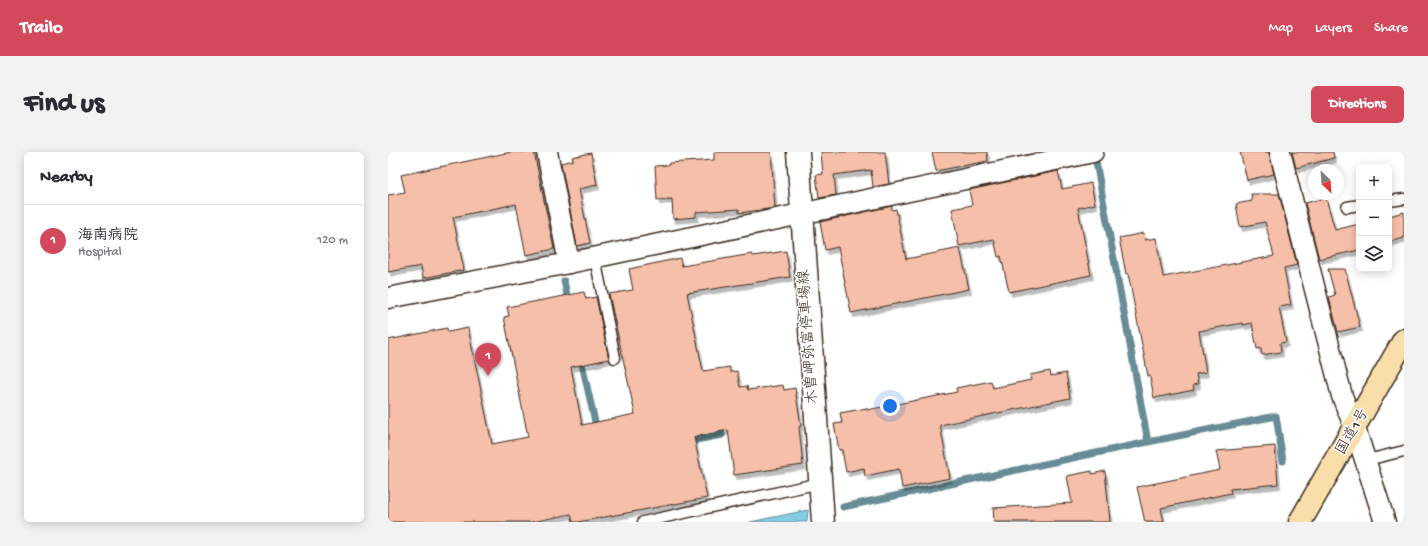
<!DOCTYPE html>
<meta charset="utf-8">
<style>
body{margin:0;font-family:"Gochi Hand","Klee One",sans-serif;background:#f2f2f3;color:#2b2b33}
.controls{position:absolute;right:12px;top:12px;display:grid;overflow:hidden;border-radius:6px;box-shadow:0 2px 10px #0003}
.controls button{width:36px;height:36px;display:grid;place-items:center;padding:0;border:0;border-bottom:1px solid #e1e1e2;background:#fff;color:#2b2b33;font:20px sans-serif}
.compass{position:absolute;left:920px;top:12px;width:36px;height:36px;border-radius:50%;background:#fff;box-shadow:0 2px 10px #0003;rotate:155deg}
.you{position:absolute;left:502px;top:254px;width:14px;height:14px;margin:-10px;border:3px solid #fff;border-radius:50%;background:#1a73e8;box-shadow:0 0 0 6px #1a73e833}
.badge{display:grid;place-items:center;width:26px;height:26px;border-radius:50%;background:#d1495b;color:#fff;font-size:13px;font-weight:700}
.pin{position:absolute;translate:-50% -33px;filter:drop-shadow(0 1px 2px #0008)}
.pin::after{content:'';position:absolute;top:21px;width:14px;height:12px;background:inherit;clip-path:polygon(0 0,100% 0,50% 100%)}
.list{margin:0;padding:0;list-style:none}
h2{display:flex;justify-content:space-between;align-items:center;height:52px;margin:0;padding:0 16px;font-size:17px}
h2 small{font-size:13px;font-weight:400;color:#7c7c81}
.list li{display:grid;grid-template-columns:26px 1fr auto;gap:12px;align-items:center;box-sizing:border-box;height:72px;padding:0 16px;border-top:1px solid #e1e1e2}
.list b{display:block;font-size:15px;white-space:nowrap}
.list p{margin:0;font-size:13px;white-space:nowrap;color:#7c7c81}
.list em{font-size:13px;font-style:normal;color:#7c7c81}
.icon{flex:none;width:22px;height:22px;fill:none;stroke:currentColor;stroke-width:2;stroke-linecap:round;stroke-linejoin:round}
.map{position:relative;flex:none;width:1016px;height:370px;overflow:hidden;border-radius:6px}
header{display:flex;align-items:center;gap:24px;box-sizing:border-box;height:56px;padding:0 20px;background:#d1495b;color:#fff}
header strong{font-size:19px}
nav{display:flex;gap:22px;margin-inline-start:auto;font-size:14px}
.intro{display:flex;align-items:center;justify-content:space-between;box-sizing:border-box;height:96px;padding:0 24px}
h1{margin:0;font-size:28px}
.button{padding:10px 18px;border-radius:6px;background:#d1495b;color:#fff;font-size:14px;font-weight:700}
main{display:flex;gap:24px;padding:0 24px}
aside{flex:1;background:#fff;border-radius:6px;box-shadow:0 2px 10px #0003}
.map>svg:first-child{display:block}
.water{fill:#84cee5;stroke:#678c95}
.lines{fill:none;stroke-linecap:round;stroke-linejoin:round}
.stream{stroke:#678c95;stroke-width:7}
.building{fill:#f6bfa9;stroke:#3b2a1e;filter:url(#shadow)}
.service-casing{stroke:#3b2a1e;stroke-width:13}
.minor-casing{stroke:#3b2a1e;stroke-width:23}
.secondary-casing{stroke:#3b2a1e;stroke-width:25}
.trunk-casing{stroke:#3b2a1e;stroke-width:25}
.service{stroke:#fff;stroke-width:10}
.minor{stroke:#fff;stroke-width:20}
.secondary{stroke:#fff;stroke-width:22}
.trunk{stroke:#f8deab;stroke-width:22}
.labels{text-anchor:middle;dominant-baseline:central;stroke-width:3;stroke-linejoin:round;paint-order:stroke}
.street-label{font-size:15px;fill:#3b2a1e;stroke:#fff}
</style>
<header>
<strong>Trailo</strong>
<nav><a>Map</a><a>Layers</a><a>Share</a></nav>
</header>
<div class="intro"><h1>Find us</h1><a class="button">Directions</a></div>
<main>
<aside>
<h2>Nearby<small></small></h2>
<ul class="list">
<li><span class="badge">1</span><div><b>海南病院</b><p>Hospital</p></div><em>120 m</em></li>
</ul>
</aside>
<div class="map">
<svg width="1016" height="370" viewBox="0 0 1016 370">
<defs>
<filter id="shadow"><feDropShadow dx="2.5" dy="4.5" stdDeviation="0" flood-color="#0004"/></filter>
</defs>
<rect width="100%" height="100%" fill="#fff"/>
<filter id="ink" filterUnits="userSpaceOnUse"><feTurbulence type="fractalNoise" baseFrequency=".025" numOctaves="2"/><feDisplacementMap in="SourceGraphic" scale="8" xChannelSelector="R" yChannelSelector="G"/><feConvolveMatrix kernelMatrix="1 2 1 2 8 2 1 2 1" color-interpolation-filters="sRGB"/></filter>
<g filter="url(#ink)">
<!-- water -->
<polygon class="water" points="420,358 419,370 362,370"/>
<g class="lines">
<!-- stream -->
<g class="stream">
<polyline points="176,129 181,152"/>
<polyline points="192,203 209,279"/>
<polyline points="298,290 334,283 331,270"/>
<polyline points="760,290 888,264 895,309"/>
<polyline points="455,355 760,290 708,10"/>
</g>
</g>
<!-- building -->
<g class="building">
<polygon points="123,0 146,0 166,97 138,103 128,52 65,65 76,118 35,126 33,114 0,120 0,43 17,40 13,23"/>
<polygon points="326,0 383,0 387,56 351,61 351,57 308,60 308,65 285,67 284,47 269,48 267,14 281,13 281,11 326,8"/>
<polygon points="433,0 497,0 501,32 485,35 483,18 446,23 448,43 431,46 428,23 435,22"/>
<polygon points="544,0 599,0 600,9 548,19"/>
<polygon points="852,0 881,0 886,22 859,28"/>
<polygon points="904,0 945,0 946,6 908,16"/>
<polygon points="203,1 209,33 191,37 202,91 189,94 173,11 185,8 184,5"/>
<polygon points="670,19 674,37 703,31 707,52 690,56 703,123 621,140 613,104 610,105 606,87 571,94 564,57 584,53 581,38"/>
<polygon points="863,42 891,42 909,113 896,116 903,153 891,155 898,190 892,191 893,200 874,203 873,196 869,197 864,171 855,173 855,171 811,179 818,220 808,222 810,232 805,233 806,238 766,246 762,224 760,224 740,121 738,122 731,86 756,81 757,88 768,86 775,125 886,104 877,70 852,75 848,52 864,49"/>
<polygon points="938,46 947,78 971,72 971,98 931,107 917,51"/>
<polygon points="504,54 504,58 508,57 518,107 572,96 581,137 463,161 450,95 437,98 432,70"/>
<polygon points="1016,60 1016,86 1001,90 1001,64"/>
<polygon points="398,99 402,125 299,141 315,219 342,215 342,220 349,219 352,235 359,234 360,238 395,233 396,238 407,236 413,274 411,275 415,313 346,323 340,278 306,285 319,346 190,370 185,370 183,362 144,370 0,370 0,188 59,176 60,180 80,176 104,292 140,285 116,165 121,164 119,155 196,140 198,147 208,145 221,207 183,215 194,273 247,262 221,142 245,138 241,117 292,106 294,114 364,102 365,104"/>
<polygon points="940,117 957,117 972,175 950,180 941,145 947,143"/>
<polygon points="662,219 663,224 678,221 682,246 552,273 562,326 514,336 511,317 477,324 476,316 458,320 454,298 451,298 446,272 454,271 452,261 479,256 479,258 569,240 568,236 603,229 605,236 643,228 642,223"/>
<polygon points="887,294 890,332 842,337 843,341 773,356 776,370 757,370 749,335 832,318 828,299"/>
<polygon points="704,319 704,322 717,319 722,370 606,370 605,356 684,351 679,324"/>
</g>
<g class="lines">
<!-- service casing -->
<g class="service-casing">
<g id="service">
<polyline points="1001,49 1016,47"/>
<polyline points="959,55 971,53"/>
<polyline points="207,106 227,206"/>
<polyline points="979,308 1016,299"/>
<polyline points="255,370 432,331"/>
</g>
</g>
<!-- minor casing -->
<g class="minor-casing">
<g id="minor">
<polyline points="159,0 181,111"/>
<polyline points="892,0 954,244 967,276 997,370"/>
<polyline points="0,146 181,111 705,0"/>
</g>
</g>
<!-- secondary casing -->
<g class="secondary-casing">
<polyline id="secondary" points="410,0 435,370"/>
</g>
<!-- trunk casing -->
<g class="trunk-casing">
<polyline id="trunk" points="912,370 1016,188"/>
</g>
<!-- service -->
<use href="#service" class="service"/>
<!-- minor -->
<use href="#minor" class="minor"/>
<!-- secondary -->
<use href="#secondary" class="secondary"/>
<!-- trunk -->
<use href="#trunk" class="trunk"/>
</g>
</g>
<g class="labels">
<!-- street labels -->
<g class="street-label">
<text transform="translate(421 185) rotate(-94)">木曽岬弥富停車場線</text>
<text transform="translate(965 280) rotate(-60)">国道1号</text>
</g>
</g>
</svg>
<div class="controls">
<button>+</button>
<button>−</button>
<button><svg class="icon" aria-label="layers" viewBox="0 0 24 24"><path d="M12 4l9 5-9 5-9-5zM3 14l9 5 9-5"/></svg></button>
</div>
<svg class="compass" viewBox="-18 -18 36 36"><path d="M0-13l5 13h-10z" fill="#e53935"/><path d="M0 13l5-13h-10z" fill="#7c7c81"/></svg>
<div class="you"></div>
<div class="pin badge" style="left:100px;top:224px">1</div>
</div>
</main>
